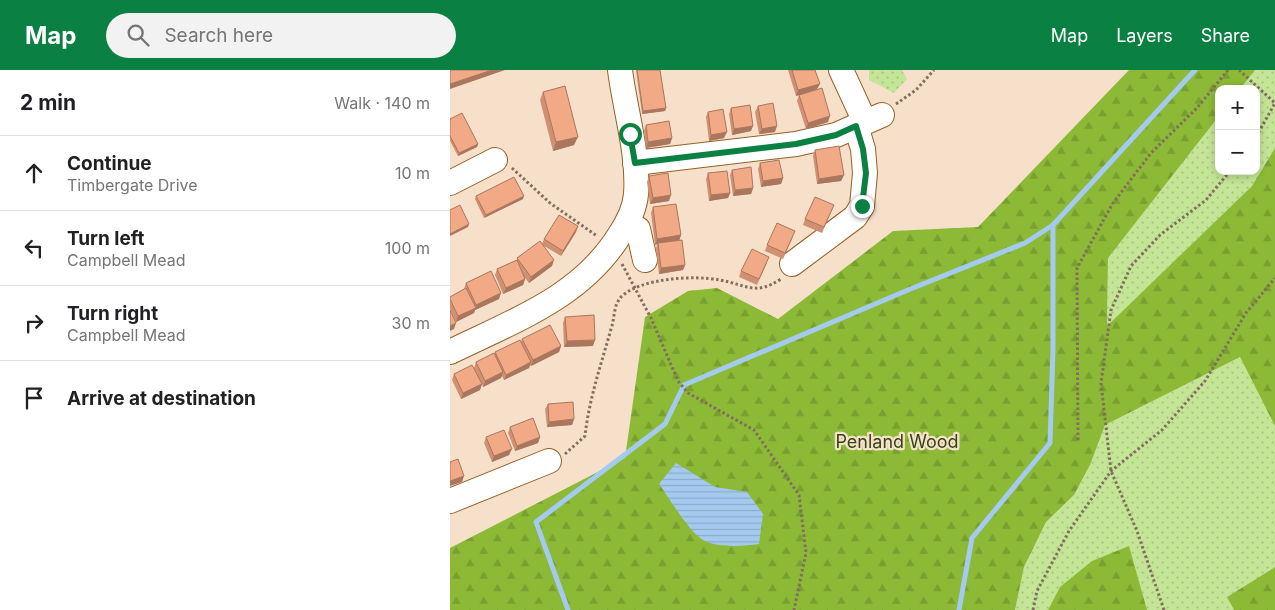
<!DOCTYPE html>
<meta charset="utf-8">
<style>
body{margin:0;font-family:Inter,sans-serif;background:#f2f2f2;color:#202124}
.controls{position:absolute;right:15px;top:15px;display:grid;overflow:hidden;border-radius:10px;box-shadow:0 2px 8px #0003}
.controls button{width:45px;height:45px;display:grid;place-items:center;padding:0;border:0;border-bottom:1px solid #e0e0e0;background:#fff;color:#202124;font:25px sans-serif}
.stop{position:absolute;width:15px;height:15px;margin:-11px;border:4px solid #0b8043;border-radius:50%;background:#fff}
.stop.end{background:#0b8043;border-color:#fff;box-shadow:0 1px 5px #0008}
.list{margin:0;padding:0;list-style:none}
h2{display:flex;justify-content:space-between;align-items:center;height:65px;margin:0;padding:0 20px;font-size:21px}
h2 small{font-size:16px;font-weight:400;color:#757577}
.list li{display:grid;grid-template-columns:32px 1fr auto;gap:15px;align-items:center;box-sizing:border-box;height:75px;padding:0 20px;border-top:1px solid #e0e0e0}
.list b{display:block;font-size:19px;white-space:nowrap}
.list p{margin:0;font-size:16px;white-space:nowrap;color:#757577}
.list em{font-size:16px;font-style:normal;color:#757577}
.icon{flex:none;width:28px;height:28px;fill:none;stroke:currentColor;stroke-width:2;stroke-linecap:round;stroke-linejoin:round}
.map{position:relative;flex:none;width:825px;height:540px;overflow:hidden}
header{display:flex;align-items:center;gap:30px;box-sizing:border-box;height:70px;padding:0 25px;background:#0b8043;color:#fff}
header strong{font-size:24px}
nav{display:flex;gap:28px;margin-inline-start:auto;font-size:18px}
.search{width:350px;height:45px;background:#f2f2f2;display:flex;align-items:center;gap:12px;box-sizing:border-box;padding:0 18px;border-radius:28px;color:#757577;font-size:19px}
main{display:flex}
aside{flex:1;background:#fff}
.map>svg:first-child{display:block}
.grass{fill:url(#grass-dots)}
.forest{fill:url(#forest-firs)}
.water{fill:url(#water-rules)}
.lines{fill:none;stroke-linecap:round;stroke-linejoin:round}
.stream{stroke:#a4caef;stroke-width:5}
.minor-casing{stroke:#936126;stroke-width:26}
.path{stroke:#826d5e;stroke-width:3;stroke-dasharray:2.5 2.5;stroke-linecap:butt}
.minor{stroke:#fff;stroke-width:24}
.wall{fill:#d09173}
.shaded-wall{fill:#a9765e}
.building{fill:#f2a986;stroke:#a9765e}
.route{stroke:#0b8043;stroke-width:6}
.labels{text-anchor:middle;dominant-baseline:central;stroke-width:4.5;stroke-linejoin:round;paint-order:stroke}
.park-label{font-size:18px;fill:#344614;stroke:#f7e0ca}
</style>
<header>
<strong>Map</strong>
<div class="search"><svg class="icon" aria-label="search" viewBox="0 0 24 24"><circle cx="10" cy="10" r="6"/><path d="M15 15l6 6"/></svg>Search here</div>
<nav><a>Map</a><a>Layers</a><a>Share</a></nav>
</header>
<main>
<aside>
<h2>2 min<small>Walk · 140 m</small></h2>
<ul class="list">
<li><svg class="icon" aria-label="ahead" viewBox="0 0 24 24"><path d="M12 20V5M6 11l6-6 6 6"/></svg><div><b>Continue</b><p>Timbergate Drive</p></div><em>10 m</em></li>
<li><svg class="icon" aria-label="left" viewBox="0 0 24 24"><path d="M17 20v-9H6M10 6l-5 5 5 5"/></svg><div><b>Turn left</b><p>Campbell Mead</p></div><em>100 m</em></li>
<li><svg class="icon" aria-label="right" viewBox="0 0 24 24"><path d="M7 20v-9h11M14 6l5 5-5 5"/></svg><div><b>Turn right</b><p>Campbell Mead</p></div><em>30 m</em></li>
<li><svg class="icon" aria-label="arrive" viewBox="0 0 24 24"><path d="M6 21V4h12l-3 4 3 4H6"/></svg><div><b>Arrive at destination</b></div></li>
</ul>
</aside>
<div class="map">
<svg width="825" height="540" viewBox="0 0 825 540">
<defs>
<pattern id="grass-dots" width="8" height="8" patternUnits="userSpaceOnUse" patternTransform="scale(1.25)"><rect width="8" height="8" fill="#c4e596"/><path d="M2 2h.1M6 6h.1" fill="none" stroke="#a8c380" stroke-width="1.8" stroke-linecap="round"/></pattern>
<pattern id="forest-firs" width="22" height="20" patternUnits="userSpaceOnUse" patternTransform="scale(1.25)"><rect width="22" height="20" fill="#8cba37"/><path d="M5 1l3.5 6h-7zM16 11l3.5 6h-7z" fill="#789f2f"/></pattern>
<pattern id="water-rules" width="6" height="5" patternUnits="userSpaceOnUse" patternTransform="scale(1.25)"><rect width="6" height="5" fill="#a4caef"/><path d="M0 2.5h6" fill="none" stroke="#8daccb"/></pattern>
</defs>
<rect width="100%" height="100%" fill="#f7e0ca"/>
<!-- grass -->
<g class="grass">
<polygon points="419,0 452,0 457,9 444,23 419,10"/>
<polygon points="805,0 825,0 825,78 802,116 657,256 658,188 769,46 769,101 806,101 806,19 790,19"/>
<polygon points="790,287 825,356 825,497 777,527 784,540 697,540 679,477 610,517 598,540 565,540 574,497 596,452 624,425 640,395 655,355"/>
</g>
<!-- forest -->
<g class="forest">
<polygon points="679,0 805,0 790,19 769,19 769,46 658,188 657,256 802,116 825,78 825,356 790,287 655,355 640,395 624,425 596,452 574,497 565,540 0,540 0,478 175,388 195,247 238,221 267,218 328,249 443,161 528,157"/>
<polygon points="679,476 697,540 598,540 610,517 642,491"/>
<polygon points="825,497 825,540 784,540 777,527"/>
</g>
<!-- water -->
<path class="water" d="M226,393L265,417L297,422L313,444L309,474C294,476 269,478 255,471C240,464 220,429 209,414Z"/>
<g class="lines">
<!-- stream -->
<g class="stream">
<polyline points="118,540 86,452 215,354 234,315 458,220 575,173 603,155 745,0"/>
<polyline points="509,540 522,468 600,373 603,279 603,155"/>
</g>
<!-- minor casing -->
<g class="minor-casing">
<g id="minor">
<polyline points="391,0 415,52"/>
<polyline points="185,93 346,74 386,65 432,45"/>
<polyline points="0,113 45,90"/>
<polyline points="177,153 188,159 195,190"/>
<polyline points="342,194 405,147 412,136 415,103 413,79 406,56"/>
<path d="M0,282C63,251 130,228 169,166C177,154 185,138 186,124C189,84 175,40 170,0"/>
<polyline points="0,431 99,391"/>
</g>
</g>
<!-- path -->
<g class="path">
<polyline points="789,0 825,33"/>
<polyline points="446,34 466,20 484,0"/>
<polyline points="806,67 825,33"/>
<polyline points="62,98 100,133 147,166"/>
<polyline points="172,194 201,248 228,311 238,323 304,360 349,425 356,483 344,540"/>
<polyline points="628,370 627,198 663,133 701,83 747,38 778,0"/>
<path d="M115,384L135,366C139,329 151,295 161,259C165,248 163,236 171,227C190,208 244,205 270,210C297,215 305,226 331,209"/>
<polyline points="583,540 587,521 619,461 661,401 712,360 755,311 796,243 825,208"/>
<polyline points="714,540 687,461 661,401 651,313 661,240 681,196 710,165 756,130 780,101"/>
</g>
<!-- minor -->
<use href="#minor" class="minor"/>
</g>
<!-- wall -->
<g class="wall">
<polygon points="186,0 210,0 216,38 215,41 192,44"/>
<polygon points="338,0 365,0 367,19 378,52 356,59 347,31 349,25 346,26"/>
<polygon points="93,22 124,75 103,81 90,30"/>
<polygon points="308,36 325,62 309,64 305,42"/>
<polygon points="281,38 301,61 282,65 279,44"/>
<polygon points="258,42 274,68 259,71 256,47"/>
<polygon points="0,49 28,74 27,77 8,86 0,71"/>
<polygon points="196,55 222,68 220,74 196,78 194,61"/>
<polygon points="365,80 394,105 391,111 367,114 363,86"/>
<polygon points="310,93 333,108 331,114 311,117 308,99"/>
<polygon points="282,100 303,118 301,124 283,126 280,105"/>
<polygon points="258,103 280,123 278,128 259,131 256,109"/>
<polygon points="199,106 219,131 200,134 197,112"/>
<polygon points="26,126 73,129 34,148 25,129"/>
<polygon points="384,135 372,163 353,155 355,149"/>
<polygon points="203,137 231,165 229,170 235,195 233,200 209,204 206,179 207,174 205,175 201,143"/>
<polygon points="128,156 126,162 111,186 94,176 102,196 79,213 73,205 75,209 73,215 53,224 45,205 47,199 67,190 67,188 92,174 94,169"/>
<polygon points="343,167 333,189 315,181 317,175"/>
<polygon points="317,193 307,215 289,207 291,201"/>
<polygon points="16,213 49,229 25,240 24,243 6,252 0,239 0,227 14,219"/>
<polygon points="115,247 143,276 114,277 113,253"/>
<polygon points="72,269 111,276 109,282 81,296 80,295 79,298 54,310 52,306 51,308 33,317 32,314 30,320 11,329 2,310 4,304 24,298 26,292 45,284 45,282 71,272"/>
<polygon points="98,334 124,349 122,355 97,357 95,339"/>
<polygon points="60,357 90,367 88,373 65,381 58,363"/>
<polygon points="36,367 59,385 42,392 34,373"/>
</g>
<!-- shaded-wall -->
<g class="shaded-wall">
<polygon points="42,0 55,0 0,19 0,14"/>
<polygon points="370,14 367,19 346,26 348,20"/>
<polygon points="216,38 215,41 192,44 193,41"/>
<polygon points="380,46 378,52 356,59 358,53"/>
<polygon points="303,56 301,61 282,65 284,59"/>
<polygon points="327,56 325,62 309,64 312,59"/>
<polygon points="277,62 274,68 259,71 261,65"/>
<polygon points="128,67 124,75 103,81 106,72"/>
<polygon points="222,68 220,74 196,78 198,72"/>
<polygon points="28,74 27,77 8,86 9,83"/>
<polygon points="394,105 391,111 367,114 369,109"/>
<polygon points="333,108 331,114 311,117 313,111"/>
<polygon points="303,118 301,124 283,126 285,120"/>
<polygon points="280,123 278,128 259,131 261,125"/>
<polygon points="221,125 219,131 200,134 203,128"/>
<polygon points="74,126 73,129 34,148 36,145"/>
<polygon points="19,154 18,157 0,166 0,164"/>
<polygon points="128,156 126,162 111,186 113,181"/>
<polygon points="231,165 229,171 208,173 207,174 205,175 207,169"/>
<polygon points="104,190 102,196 79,213 81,207"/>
<polygon points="235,195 233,200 209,204 211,198"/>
<polygon points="75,209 73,215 53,224 56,218"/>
<polygon points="51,223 49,229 25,240 24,243 6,252 8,246 25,238 26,235"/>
<polygon points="6,253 4,259 0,261 0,256"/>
<polygon points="145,270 143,276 114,277 117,271"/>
<polygon points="111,276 109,282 81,296 83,290"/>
<polygon points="81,292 79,298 54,310 56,305"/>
<polygon points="53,302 51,308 33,317 35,311"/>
<polygon points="32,314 30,320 11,329 13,323"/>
<polygon points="124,349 122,355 97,357 99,352"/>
<polygon points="90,367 88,373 65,381 67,376"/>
<polygon points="62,379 59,385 42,392 44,386"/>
<polygon points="14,406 12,412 0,416 0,411"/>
</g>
<!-- building -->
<g class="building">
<polygon points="0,0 42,0 0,14"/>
<polygon points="187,0 210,0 216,38 193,41"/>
<polygon points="342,0 365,0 370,14 348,20"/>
<polygon points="115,16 128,67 106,72 93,22"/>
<polygon points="372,18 380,46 358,53 349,25"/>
<polygon points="323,33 327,56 312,59 308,36"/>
<polygon points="300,35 303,56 284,59 281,38"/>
<polygon points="273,39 277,62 261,65 258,42"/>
<polygon points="12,43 28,74 9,83 0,66 0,49"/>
<polygon points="219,51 222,68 198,72 196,55"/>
<polygon points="389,76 394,105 369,109 365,80"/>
<polygon points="329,90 333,108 313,111 310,93"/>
<polygon points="301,97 303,118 285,120 282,100"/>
<polygon points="277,101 280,123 261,125 258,103"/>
<polygon points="218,103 221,125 203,128 199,106"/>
<polygon points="64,107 74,126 36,145 26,126"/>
<polygon points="365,127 384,135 374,157 355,149"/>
<polygon points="226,134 231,165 207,169 203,137"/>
<polygon points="10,135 19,154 0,164 0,140"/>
<polygon points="109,145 128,156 113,181 94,169"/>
<polygon points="327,153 345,161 335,183 317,175"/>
<polygon points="232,170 235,195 211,198 208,173"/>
<polygon points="90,171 104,190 81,207 67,188"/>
<polygon points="302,179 319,187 309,209 291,201"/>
<polygon points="67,190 75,209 56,218 47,199"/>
<polygon points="41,201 51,223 26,235 16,213"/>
<polygon points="16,218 26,238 8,246 0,229 0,227"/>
<polygon points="0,240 6,253 0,256"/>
<polygon points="144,245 145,270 117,271 115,247"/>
<polygon points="100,255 111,276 83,290 72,269"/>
<polygon points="70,270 81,292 56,305 45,282"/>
<polygon points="44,283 53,302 35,311 26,292"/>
<polygon points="22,295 32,314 13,323 4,304"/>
<polygon points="123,332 124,349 99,352 98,334"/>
<polygon points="83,348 90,367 67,376 60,357"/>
<polygon points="54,360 62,379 44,386 36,367"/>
<polygon points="8,389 14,406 0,411 0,392"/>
</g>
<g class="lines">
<!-- route -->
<polyline class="route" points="180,64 185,93 346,74 386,65 406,56 413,79 416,103 412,136"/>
</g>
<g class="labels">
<!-- park labels -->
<g class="park-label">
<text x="447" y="371">Penland Wood</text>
</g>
</g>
</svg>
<div class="controls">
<button>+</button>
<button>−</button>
</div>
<div class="stop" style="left:180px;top:64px"></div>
<div class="stop end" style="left:412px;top:136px"></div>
</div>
</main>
